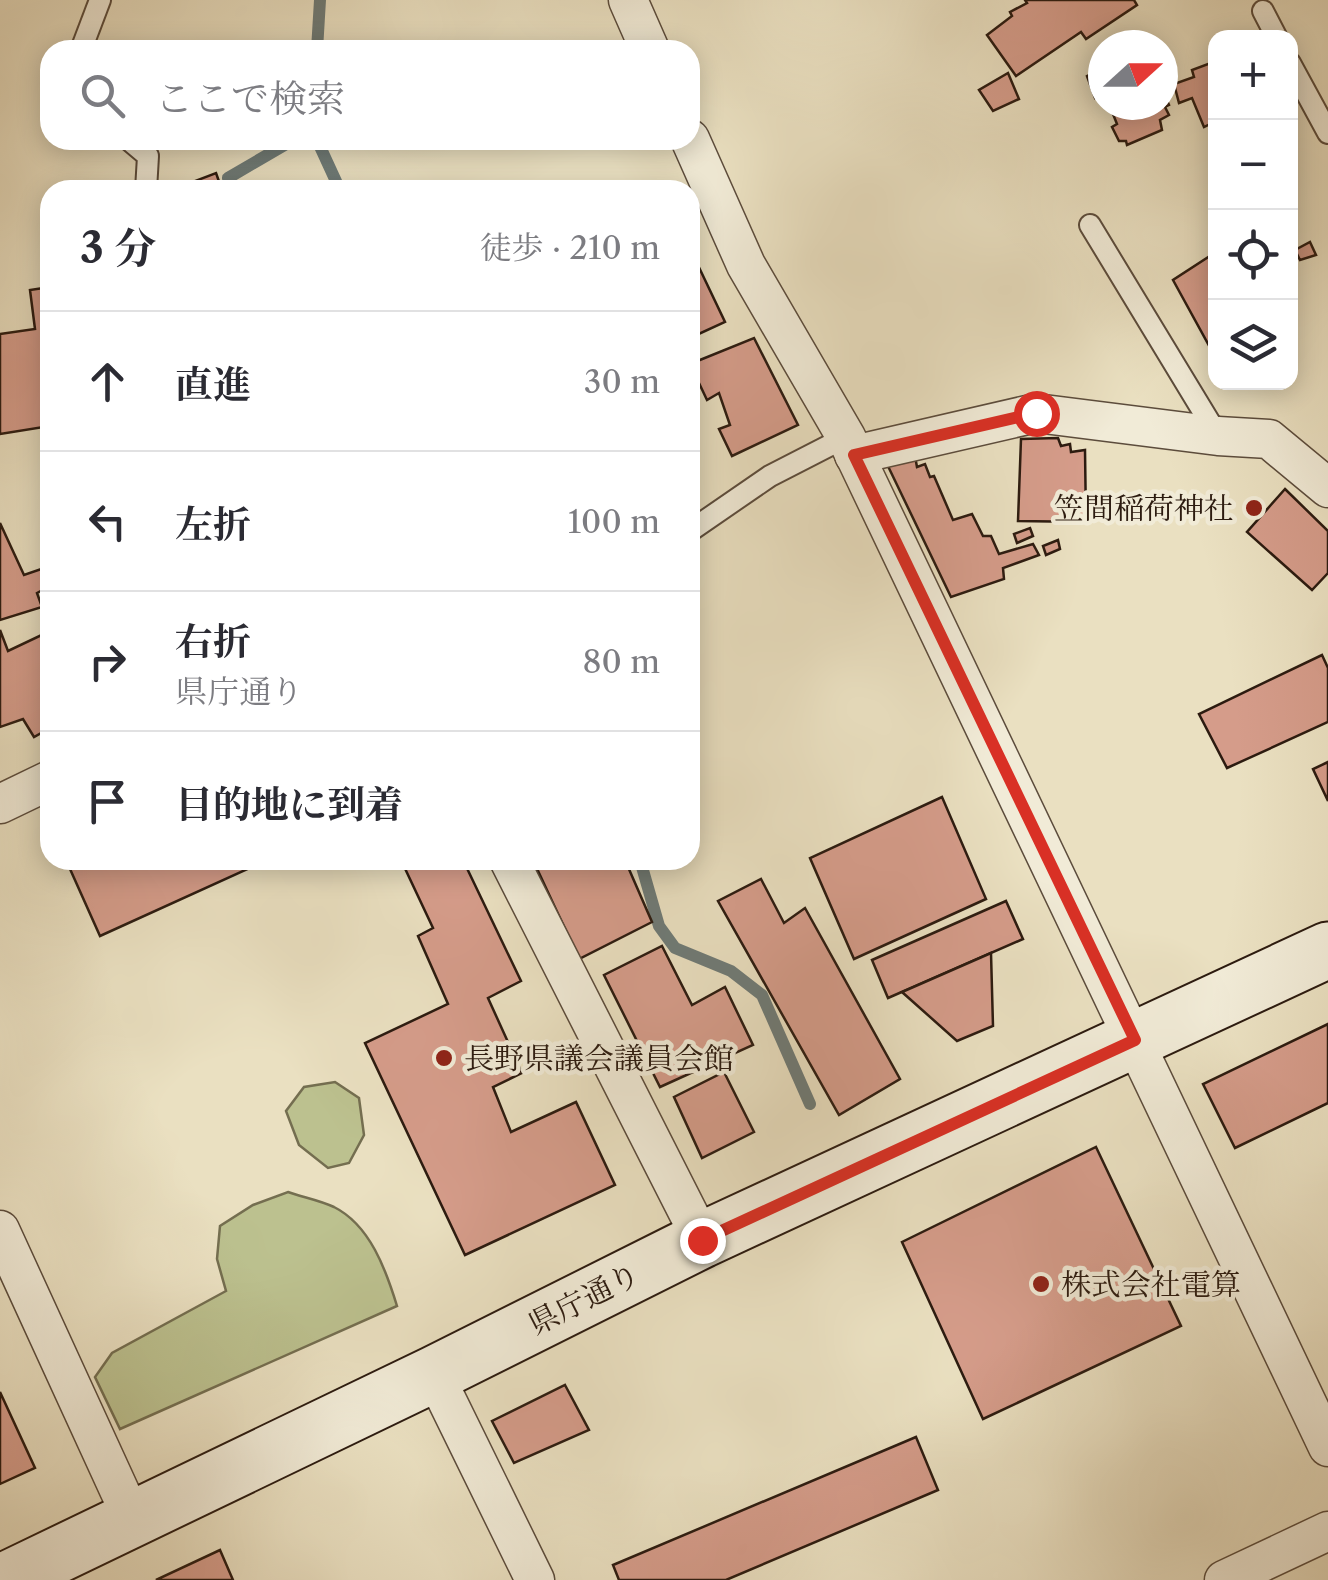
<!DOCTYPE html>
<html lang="ja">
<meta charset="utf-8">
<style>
body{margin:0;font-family:"Libre Caslon Text","Noto Serif JP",serif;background:#f2f2f3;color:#2b2b33}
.controls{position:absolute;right:30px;top:30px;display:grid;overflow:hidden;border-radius:20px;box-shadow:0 5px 25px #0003}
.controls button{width:90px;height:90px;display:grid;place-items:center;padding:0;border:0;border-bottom:2px solid #e1e1e2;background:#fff;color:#2b2b33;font:50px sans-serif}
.compass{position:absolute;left:1088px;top:30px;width:90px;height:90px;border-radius:50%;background:#fff;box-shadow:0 5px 25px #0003;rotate:69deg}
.stop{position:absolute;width:30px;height:30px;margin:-22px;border:8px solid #d93025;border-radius:50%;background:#fff}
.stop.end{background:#d93025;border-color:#fff;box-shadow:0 2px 10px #0008}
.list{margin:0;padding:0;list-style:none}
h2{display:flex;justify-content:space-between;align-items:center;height:130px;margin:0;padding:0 40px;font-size:42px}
h2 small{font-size:32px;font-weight:400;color:#7c7c81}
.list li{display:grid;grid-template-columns:65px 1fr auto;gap:30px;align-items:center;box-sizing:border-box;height:140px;padding:0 40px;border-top:2px solid #e1e1e2}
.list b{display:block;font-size:38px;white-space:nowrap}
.list p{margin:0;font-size:32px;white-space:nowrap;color:#7c7c81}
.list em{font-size:32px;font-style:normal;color:#7c7c81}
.icon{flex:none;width:55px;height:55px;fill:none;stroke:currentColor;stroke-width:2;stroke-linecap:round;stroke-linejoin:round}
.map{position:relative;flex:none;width:1328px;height:1580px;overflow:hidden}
.search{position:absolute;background:#fff;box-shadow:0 5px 25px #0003;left:40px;top:40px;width:660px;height:110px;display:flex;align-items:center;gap:25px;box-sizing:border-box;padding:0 35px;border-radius:30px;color:#7c7c81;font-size:38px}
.panel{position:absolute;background:#fff;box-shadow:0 5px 25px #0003;left:40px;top:180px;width:660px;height:690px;border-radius:30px}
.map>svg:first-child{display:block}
.green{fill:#bcc18f;stroke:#746e50;stroke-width:2.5}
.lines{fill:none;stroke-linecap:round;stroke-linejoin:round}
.stream{stroke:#6f7b77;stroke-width:12}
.building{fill:#d59c8a;stroke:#2c1b10;stroke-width:2.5}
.service-casing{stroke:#5c4c3c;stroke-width:24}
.minor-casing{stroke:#5c4c3c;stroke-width:41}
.secondary-casing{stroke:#2c1b10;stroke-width:59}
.service{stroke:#f1ebd7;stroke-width:20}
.minor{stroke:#f1ebd7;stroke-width:38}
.secondary{stroke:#f1ebd7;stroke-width:55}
.route{stroke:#d93025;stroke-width:12}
.poi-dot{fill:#8f2418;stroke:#f1ebd7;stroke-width:4}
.labels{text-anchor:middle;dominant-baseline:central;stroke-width:9;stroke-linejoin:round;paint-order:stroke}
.poi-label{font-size:30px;fill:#2c1b10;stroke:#f1ebd7;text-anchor:start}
.street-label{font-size:30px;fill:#2c1b10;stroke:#f1ebd7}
</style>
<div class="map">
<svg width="1328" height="1580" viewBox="0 0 1328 1580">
<rect width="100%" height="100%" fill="#eae0c1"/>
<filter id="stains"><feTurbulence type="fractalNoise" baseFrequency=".002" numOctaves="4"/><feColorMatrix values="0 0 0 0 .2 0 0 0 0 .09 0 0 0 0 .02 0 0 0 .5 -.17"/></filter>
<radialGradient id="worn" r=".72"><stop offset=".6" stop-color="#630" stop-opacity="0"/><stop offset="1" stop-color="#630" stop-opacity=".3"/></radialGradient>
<!-- green -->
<g class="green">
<polygon points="335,1082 359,1098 364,1135 349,1163 328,1168 299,1145 286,1111 304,1087"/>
<path d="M288,1192C302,1197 319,1200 334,1207C370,1225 386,1270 397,1306L120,1429L95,1377L112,1353L226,1291L217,1259L220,1226L253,1205Z"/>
</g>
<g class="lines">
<!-- stream -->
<g class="stream">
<polyline points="317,50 320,0"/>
<polyline points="317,140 340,190"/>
<polyline points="231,190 228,178 293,140"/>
<polyline points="640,860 659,926 675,948 731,971 762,995 810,1104"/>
</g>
</g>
<!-- building -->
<g class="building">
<polygon points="1025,0 1134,0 1137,5 1086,39 1081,32 1016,76 987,35 1012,16 1010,12 1027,3"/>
<polygon points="1169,61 1175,77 1163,82 1163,63"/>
<polygon points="1216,61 1216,121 1204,127 1192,98 1179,103 1174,84 1194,77 1192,70"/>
<polygon points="1103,68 1103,101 1101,95 1095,98 1087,76"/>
<polygon points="1008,73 1019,99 993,111 979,90"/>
<polygon points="1163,91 1169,105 1165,107 1169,115 1160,120 1162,130 1127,145 1126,141 1119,141 1112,127 1117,124 1111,109 1105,105 1163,105"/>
<polygon points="216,173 222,190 174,190 174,189"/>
<polygon points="1310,242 1316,255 1300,260 1295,250"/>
<polygon points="1216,252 1216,349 1212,351 1173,280"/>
<polygon points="695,259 725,322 690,338 690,262"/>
<polygon points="50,287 50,426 0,434 0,334 35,329 30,290"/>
<polygon points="754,338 798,425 732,456 719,429 730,425 719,393 707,400 690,364"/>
<polygon points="1058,438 1061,446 1070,444 1071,452 1085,450 1086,522 1018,521 1021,439"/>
<polygon points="914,451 917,467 925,464 930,477 934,476 953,520 972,514 983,536 991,536 999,554 1033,544 1039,555 1003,568 1004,579 951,597 886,462"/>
<polygon points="1285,489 1328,531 1328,573 1312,590 1247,532"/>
<polygon points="0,523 24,575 50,566 50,586 37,593 42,607 0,620"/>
<polygon points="1030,528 1033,536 1017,543 1014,534"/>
<polygon points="1058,540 1060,549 1046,555 1043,546"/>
<polygon points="0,630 8,651 50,631 50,728 34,737 23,719 0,727"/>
<polygon points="1322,655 1328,668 1328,722 1227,768 1199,714"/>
<polygon points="1328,762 1328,801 1313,769"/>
<polygon points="942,797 986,899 854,959 810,858"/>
<polygon points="66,860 267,860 100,936"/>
<polygon points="401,860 463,860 521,981 488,998 522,1073 493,1087 511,1132 576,1102 615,1185 465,1255 365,1043 448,1004 418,936 433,928"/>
<polygon points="533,860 625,860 652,922 579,959"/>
<polygon points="761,879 784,923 805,908 900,1079 839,1115 718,901"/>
<polygon points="1006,901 1023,939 888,998 872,960"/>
<polygon points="662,946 692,1005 725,987 753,1045 660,1087 604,975"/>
<polygon points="991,953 993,1026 957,1041 902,992"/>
<polygon points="1328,1024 1328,1103 1235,1148 1203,1084"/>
<polygon points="724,1072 754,1132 702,1158 674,1097"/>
<polygon points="1096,1147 1181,1326 983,1419 902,1242"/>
<polygon points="565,1385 589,1430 514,1463 492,1421"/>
<polygon points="0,1392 35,1468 0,1484"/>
<polygon points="916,1437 938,1490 726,1580 619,1580 613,1565"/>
<polygon points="220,1550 233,1580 156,1580"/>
</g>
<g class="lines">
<!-- service casing -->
<g class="service-casing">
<g id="service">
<polyline points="1263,11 1277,38"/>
<polyline points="81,50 100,0"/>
<polyline points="1290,63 1328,133"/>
<polyline points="129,140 148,156 146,190"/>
<polyline points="1090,225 1218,436"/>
<polyline points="690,531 770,476 846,437"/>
</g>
</g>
<!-- minor casing -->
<g class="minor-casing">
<g id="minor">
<polyline points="628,0 650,50"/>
<polyline points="690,139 746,265 846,437 1328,1447"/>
<polyline points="854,455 1036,413 1218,436 1269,439 1328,488"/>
<polyline points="0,804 50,780"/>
<polyline points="509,860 702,1240"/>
<polyline points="0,1230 132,1518"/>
<polyline points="434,1374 535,1580"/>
<polyline points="1224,1580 1328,1531"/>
</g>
</g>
<!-- secondary casing -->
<g class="secondary-casing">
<polyline id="secondary" points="6,1580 434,1374 702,1240 1328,950"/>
</g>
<!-- service -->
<use href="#service" class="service"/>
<!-- minor -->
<use href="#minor" class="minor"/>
<!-- secondary -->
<use href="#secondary" class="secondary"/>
</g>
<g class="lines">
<!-- route -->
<polyline class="route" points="702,1240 1135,1040 854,455 1036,413"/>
</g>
<!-- markers -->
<g class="poi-dot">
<circle cx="1254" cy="508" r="10"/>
<circle cx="444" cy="1058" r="10"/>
<circle cx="1041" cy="1284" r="10"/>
</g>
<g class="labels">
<!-- poi labels -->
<g class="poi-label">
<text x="1234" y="508" text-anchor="end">笠間稲荷神社</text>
<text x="464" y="1058">長野県議会議員会館</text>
<text x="1061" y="1284">株式会社電算</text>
</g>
<!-- street labels -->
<g class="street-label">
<text transform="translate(584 1299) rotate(-27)">県庁通り</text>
</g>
</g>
<rect width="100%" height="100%" filter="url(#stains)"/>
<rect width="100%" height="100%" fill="url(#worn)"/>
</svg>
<div class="controls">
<button>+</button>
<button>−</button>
<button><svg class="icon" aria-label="locate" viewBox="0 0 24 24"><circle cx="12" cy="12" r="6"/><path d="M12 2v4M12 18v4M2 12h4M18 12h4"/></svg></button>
<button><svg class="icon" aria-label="layers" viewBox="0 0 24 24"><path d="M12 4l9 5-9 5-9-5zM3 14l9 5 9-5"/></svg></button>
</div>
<svg class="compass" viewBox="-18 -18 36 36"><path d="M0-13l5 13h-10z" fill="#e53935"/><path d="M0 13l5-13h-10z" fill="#7c7c81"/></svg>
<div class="stop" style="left:1036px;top:413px"></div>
<div class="stop end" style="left:702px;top:1240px"></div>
<div class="search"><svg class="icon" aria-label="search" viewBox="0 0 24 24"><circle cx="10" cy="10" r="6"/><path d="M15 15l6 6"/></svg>ここで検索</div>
<section class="panel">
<h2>3 分<small>徒歩 · 210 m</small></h2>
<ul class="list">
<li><svg class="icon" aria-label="ahead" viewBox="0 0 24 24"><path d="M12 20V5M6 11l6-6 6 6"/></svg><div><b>直進</b></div><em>30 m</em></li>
<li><svg class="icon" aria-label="left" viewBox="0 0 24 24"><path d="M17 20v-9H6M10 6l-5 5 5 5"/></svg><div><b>左折</b></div><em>100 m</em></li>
<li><svg class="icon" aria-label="right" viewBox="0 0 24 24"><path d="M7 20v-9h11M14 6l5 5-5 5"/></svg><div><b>右折</b><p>県庁通り</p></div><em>80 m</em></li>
<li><svg class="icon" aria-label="arrive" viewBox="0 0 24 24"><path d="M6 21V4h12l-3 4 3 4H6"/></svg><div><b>目的地に到着</b></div></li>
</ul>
</section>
</div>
